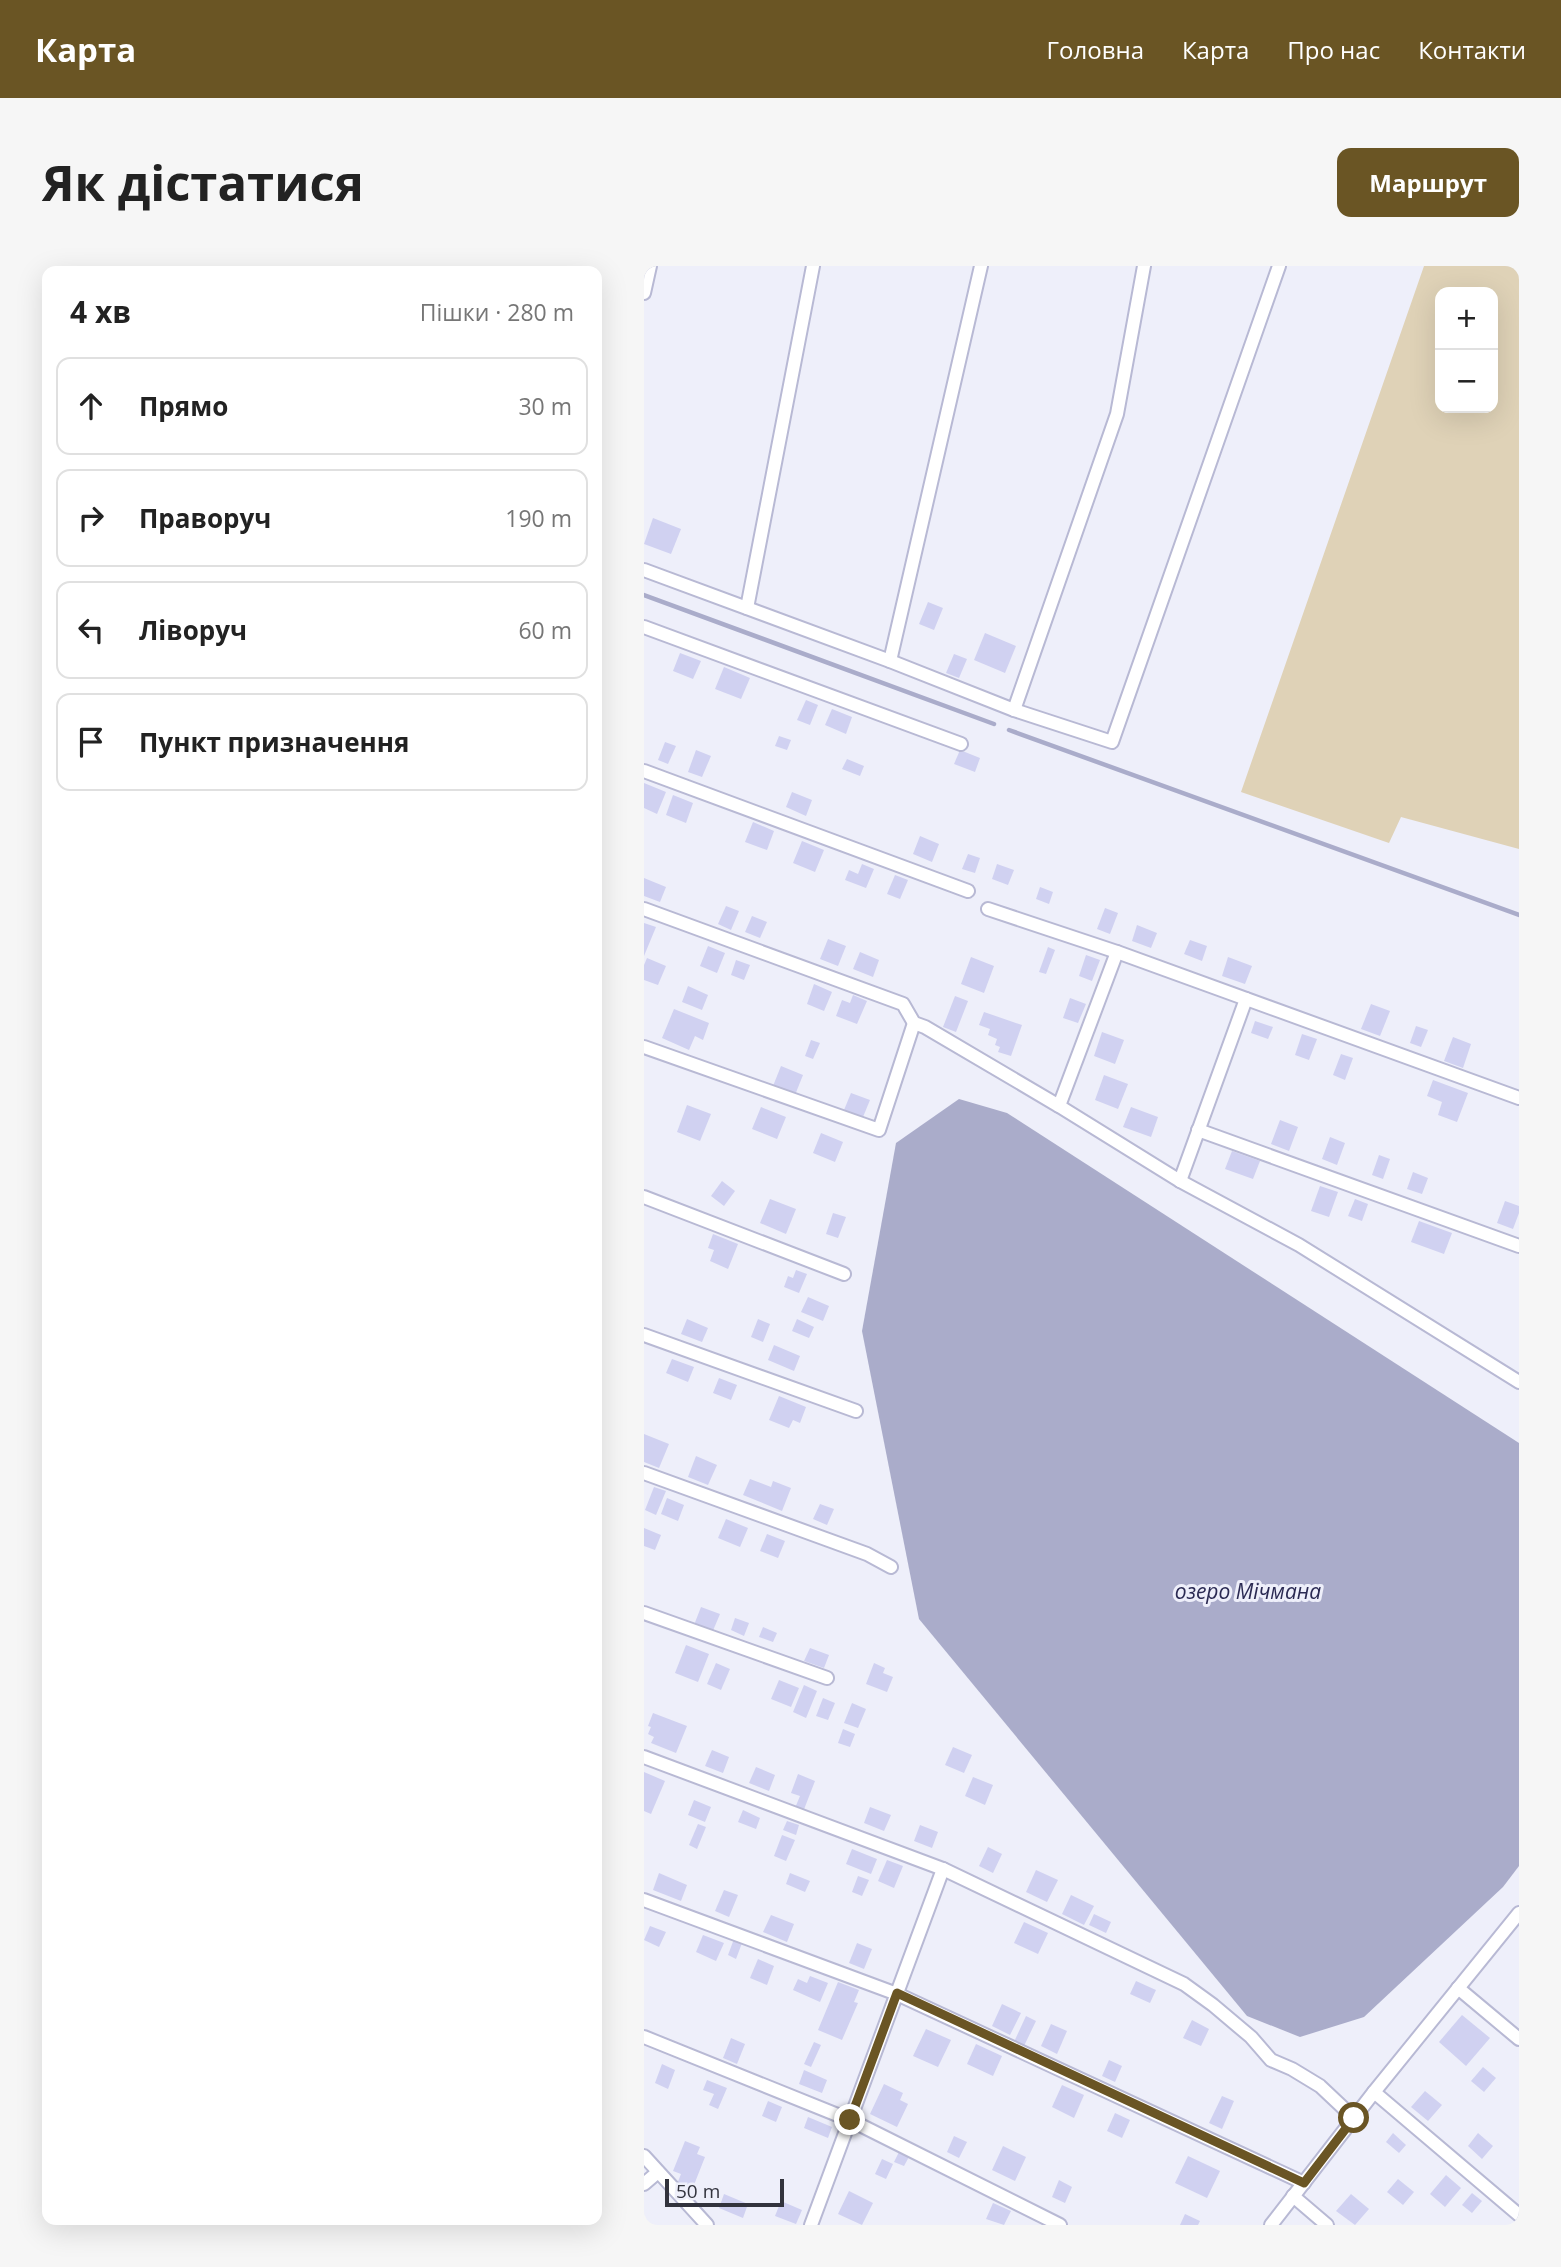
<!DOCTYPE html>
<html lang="uk">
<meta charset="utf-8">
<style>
body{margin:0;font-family:"Open Sans",sans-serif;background:#f6f6f6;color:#222}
.controls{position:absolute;right:21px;top:21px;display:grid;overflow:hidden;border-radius:14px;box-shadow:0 7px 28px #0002}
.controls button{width:63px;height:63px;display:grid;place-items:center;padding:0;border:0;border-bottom:2px solid #e0e0e0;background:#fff;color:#222;font:35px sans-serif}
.scale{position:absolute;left:21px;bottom:18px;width:119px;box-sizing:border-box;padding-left:7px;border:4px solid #32333d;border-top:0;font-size:19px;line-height:24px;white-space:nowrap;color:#32333d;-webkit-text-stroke:5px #eeeffa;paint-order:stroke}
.stop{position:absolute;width:21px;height:21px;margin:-16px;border:5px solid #6a5524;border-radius:50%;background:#fff}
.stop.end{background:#6a5524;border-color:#fff;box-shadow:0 2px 7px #0008}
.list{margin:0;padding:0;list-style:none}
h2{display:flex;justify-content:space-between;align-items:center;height:91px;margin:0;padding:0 28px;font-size:30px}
h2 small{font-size:23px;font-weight:400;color:#767676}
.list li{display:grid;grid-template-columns:46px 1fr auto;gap:21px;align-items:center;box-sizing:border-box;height:98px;margin:0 14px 14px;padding:0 14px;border:2px solid #e0e0e0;border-radius:14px}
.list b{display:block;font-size:26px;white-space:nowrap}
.list em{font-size:23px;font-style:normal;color:#767676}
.icon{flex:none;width:38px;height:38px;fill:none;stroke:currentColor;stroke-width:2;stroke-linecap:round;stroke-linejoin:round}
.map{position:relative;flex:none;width:875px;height:1959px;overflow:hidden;border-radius:14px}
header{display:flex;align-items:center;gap:42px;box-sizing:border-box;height:98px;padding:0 35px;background:#6a5524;color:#fff}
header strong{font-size:33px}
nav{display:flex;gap:38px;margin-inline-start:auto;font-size:24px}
.intro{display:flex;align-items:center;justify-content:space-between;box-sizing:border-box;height:168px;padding:0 42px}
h1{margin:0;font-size:49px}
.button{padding:18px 32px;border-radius:14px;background:#6a5524;color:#fff;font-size:24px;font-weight:700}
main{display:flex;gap:42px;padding:0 42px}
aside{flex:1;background:#fff;border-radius:14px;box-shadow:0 7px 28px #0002}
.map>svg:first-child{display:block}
.green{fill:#dfd2b7;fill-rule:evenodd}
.water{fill:#aaacca}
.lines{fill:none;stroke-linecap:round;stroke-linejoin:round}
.stream{stroke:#aaacca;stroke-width:4.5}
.building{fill:#d0d1f1}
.street-casing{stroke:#b8b9d4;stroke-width:16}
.street{stroke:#fff;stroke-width:12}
.route{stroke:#6a5524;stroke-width:9}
.labels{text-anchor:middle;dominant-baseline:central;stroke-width:6;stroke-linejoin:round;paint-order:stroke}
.water-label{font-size:21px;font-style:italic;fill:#2b2a53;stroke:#eeeffa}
</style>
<header>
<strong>Карта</strong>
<nav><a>Головна</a><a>Карта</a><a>Про нас</a><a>Контакти</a></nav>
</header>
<div class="intro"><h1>Як дістатися</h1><a class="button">Маршрут</a></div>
<main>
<aside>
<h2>4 хв<small>Пішки · 280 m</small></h2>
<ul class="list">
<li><svg class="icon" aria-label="ahead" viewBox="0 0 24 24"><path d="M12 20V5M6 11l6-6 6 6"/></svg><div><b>Прямо</b></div><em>30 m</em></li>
<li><svg class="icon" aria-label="right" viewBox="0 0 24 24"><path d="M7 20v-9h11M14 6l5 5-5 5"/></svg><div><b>Праворуч</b></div><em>190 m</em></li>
<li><svg class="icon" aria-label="left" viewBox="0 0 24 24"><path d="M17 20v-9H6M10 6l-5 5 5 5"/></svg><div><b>Ліворуч</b></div><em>60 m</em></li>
<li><svg class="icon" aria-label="arrive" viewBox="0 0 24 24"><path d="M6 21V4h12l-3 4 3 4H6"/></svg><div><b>Пункт призначення</b></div></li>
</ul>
</aside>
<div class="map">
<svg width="875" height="1959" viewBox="0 0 875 1959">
<rect width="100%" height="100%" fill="#eeeffa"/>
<!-- green -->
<path class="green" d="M780,0H875V583L757,551L745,577L597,526ZM796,26H849V142H796Z"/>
<!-- water -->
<polygon class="water" points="315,833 363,847 875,1177 875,1600 859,1621 720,1751 656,1771 603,1750 275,1353 218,1065 252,877"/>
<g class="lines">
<!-- stream -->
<g class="stream">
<polyline points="0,329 350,458"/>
<polyline points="365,464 875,649"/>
</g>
</g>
<!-- building -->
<g class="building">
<polygon points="9,252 37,263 27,288 0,278"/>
<polygon points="284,336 299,342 290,364 275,358"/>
<polygon points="341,367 372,380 361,407 330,394"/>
<polygon points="36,387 57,395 49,413 29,405"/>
<polygon points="310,388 323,393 315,412 302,407"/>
<polygon points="80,401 106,412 97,433 71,423"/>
<polygon points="162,434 174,439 166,459 153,454"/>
<polygon points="188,443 208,451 202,468 181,459"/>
<polygon points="135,470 147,474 143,484 131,480"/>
<polygon points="21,476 32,480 24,498 14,494"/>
<polygon points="52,484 67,490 58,511 44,506"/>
<polygon points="316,484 336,492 331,506 310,498"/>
<polygon points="203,493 220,500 216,510 198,503"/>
<polygon points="0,517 22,526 13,548 0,542"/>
<polygon points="148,526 168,534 162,550 142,541"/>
<polygon points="29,529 49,537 42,557 22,549"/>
<polygon points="109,556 130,565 123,584 101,576"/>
<polygon points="276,570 295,578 288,596 269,588"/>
<polygon points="158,575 180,584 171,606 149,597"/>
<polygon points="324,588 336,592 331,607 318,603"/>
<polygon points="218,598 230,603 222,622 201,614 205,604 214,608"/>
<polygon points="353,598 370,604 364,619 348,613"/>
<polygon points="251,609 264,614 256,633 243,628"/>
<polygon points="0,612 22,621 16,636 0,630"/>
<polygon points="396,621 409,626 405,638 392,633"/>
<polygon points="82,640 95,645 87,664 74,658"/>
<polygon points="461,642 474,647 466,668 453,663"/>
<polygon points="108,650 123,656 116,672 101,666"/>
<polygon points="0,657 12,661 0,690"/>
<polygon points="493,659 513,667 507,682 488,675"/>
<polygon points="184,673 202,680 194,700 176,693"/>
<polygon points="546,674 563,680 558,695 540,688"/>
<polygon points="64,680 81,687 73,707 56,700"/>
<polygon points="404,681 411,684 402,708 395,706"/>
<polygon points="216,686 235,694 229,711 209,703"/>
<polygon points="442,689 456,694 448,715 435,710"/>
<polygon points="327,691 350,700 340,727 317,718"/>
<polygon points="584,691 608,700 601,718 578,710"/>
<polygon points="3,692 22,700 14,719 0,714 0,699"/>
<polygon points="92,694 106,699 100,714 87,709"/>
<polygon points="170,718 188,726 180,745 163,738"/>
<polygon points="44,720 64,729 58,744 38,736"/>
<polygon points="209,729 223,735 213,758 192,750 198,734 206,737"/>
<polygon points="311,730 324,735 312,766 299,761"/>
<polygon points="426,732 442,738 434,757 419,752"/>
<polygon points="727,738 746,745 736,770 717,763"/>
<polygon points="30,743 65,757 59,774 51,770 45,784 18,772"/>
<polygon points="340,746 378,759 367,790 354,786 356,781 351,779 353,773 344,769 346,763 335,759"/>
<polygon points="611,755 629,761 624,773 607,767"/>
<polygon points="772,760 784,764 777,781 766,777"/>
<polygon points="458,766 480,774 471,798 450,790"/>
<polygon points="658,768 673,773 665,794 651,789"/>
<polygon points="809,771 827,778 819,802 800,795"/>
<polygon points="167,774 176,777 169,793 161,790"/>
<polygon points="697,788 709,792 701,814 689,809"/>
<polygon points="137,800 159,809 151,829 129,820"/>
<polygon points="460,809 484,818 474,843 451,834"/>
<polygon points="789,814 824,827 813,856 794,849 798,836 783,830"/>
<polygon points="207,827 226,834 219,851 200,844"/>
<polygon points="43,839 67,848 56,875 33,866"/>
<polygon points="117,841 142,851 133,873 108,863"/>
<polygon points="487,841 514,851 507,871 479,861"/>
<polygon points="636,854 654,861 645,885 627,878"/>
<polygon points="177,867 199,876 191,896 169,887"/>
<polygon points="686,871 701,877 693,899 678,893"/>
<polygon points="588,885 616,895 609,913 581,903"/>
<polygon points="735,889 746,893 739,913 728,909"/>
<polygon points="769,906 784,912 778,928 763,923"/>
<polygon points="78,915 91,925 80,940 67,930"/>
<polygon points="676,920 694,926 685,951 667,945"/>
<polygon points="126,933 152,943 142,968 116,957"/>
<polygon points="711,933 724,938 718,955 704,950"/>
<polygon points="861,935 875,940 875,947 869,963 853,957"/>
<polygon points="189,947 202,951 194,972 182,968"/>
<polygon points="775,955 808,967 800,988 767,976"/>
<polygon points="69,968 94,978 84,1003 66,995 70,984 64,982"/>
<polygon points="152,1004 163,1008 155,1027 140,1021 144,1010 149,1012"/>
<polygon points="164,1031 185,1040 179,1055 157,1046"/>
<polygon points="43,1053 64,1062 58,1076 37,1068"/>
<polygon points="114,1053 126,1058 119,1076 107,1071"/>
<polygon points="153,1053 170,1061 165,1072 148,1065"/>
<polygon points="130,1079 156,1090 150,1105 124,1094"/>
<polygon points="28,1093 50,1101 44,1116 22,1107"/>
<polygon points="75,1112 93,1119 87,1134 69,1127"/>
<polygon points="135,1130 162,1141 156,1157 149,1154 145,1162 125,1154"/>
<polygon points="0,1168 25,1178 15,1202 0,1196"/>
<polygon points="52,1190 73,1199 64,1219 44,1211"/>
<polygon points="106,1213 127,1221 129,1215 147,1222 138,1245 99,1229"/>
<polygon points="10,1221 22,1225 12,1249 1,1244"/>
<polygon points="23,1232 40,1239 34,1255 17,1248"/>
<polygon points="176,1238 190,1243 183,1259 169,1253"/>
<polygon points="82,1253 104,1262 96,1281 74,1272"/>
<polygon points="0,1262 17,1269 11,1284 0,1280"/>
<polygon points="123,1268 141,1275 134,1292 116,1285"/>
<polygon points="57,1341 76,1348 68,1367 50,1359"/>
<polygon points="91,1352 105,1357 100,1370 87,1364"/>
<polygon points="119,1361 133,1367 129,1376 115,1371"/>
<polygon points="42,1379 65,1388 54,1416 31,1407"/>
<polygon points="166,1382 185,1389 180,1402 160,1395"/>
<polygon points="72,1397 86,1403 77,1424 63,1418"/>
<polygon points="230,1397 241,1402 239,1407 249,1411 243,1426 222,1418"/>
<polygon points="135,1414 155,1422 147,1441 127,1433"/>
<polygon points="160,1419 173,1425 162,1452 149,1446"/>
<polygon points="179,1432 191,1437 184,1454 172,1450"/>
<polygon points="208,1437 222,1443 214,1462 200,1457"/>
<polygon points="9,1447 43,1460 32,1487 7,1477 10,1471 4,1468 7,1461 4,1460"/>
<polygon points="199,1463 211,1468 206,1481 194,1477"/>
<polygon points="309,1481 328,1489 320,1507 301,1499"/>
<polygon points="68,1484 85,1491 79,1507 61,1500"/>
<polygon points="112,1501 131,1509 125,1525 105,1517"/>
<polygon points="0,1506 21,1515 7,1548 0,1545"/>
<polygon points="154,1508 171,1515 159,1546 151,1542 156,1530 147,1527"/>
<polygon points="329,1511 349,1519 341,1539 321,1530"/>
<polygon points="50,1534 67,1541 61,1556 44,1549"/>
<polygon points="226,1541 247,1549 240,1565 220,1557"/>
<polygon points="99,1544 116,1552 112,1563 94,1556"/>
<polygon points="143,1555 155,1559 152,1569 139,1564"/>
<polygon points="54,1558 62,1561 53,1583 45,1579"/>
<polygon points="276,1559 294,1566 288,1582 270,1575"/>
<polygon points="138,1569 151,1574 142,1595 130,1590"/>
<polygon points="344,1581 358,1588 349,1607 335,1600"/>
<polygon points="208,1583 233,1593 227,1608 202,1598"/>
<polygon points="243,1594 259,1600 250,1622 234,1615"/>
<polygon points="392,1604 414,1614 403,1636 382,1626"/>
<polygon points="15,1607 43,1619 37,1635 9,1624"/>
<polygon points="146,1607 166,1615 161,1626 142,1618"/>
<polygon points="214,1610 225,1614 218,1630 208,1626"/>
<polygon points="80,1624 94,1629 85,1651 71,1645"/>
<polygon points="427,1629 450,1640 440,1659 418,1648"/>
<polygon points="450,1648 467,1656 462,1667 445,1659"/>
<polygon points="127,1649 150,1658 143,1676 119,1666"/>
<polygon points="380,1656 404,1667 394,1688 370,1677"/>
<polygon points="6,1660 22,1666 15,1681 0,1674"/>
<polygon points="59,1669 80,1677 72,1695 52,1686"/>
<polygon points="90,1673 98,1677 92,1693 84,1689"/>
<polygon points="213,1677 228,1683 220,1703 205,1697"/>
<polygon points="114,1693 130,1700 123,1719 106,1712"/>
<polygon points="166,1710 184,1717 176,1736 149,1724 154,1713 163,1717"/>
<polygon points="492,1715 512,1724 506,1737 486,1728"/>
<polygon points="194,1716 215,1724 210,1736 214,1737 198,1774 174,1764"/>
<polygon points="358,1738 377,1747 366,1769 348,1760"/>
<polygon points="818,1749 846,1772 822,1800 795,1776"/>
<polygon points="382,1750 392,1755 380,1780 370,1776"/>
<polygon points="548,1754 565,1763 557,1780 539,1772"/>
<polygon points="407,1758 423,1765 413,1788 397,1780"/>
<polygon points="282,1763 307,1774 294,1801 269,1790"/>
<polygon points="87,1772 101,1778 93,1798 79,1792"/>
<polygon points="170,1776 177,1779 167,1801 160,1798"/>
<polygon points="332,1778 358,1790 349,1810 323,1798"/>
<polygon points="465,1794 478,1800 471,1816 458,1810"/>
<polygon points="18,1798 31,1804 24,1823 11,1817"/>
<polygon points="839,1801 852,1812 840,1826 827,1815"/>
<polygon points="160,1804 183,1814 178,1827 155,1818"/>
<polygon points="63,1814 83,1822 74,1843 65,1839 70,1828 59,1824"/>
<polygon points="240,1818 259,1827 256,1834 264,1838 253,1861 226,1848"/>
<polygon points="418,1819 440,1829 430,1852 408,1841"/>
<polygon points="781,1825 798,1839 784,1855 767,1841"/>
<polygon points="578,1830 590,1835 578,1863 565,1857"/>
<polygon points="124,1835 138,1841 132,1856 118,1850"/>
<polygon points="471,1847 486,1854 478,1872 463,1865"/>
<polygon points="164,1851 188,1861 184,1872 160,1862"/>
<polygon points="749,1867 762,1879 755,1887 742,1876"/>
<polygon points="834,1867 849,1880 838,1893 824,1880"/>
<polygon points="310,1870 323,1876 315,1892 303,1886"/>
<polygon points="41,1875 56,1881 53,1888 61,1891 48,1924 33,1918 37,1908 29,1905"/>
<polygon points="359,1880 382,1891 371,1915 348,1904"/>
<polygon points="256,1884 266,1889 260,1900 250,1896"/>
<polygon points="544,1890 576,1905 563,1932 531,1917"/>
<polygon points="238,1893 249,1898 242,1913 231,1908"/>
<polygon points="802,1909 817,1922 801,1941 786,1928"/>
<polygon points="754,1913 770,1926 759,1939 743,1926"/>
<polygon points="415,1914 428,1921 421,1937 408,1931"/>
<polygon points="205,1925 229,1937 218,1959 194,1948"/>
<polygon points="828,1927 838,1935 828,1947 818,1939"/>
<polygon points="80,1928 104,1938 99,1952 75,1942"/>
<polygon points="707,1928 725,1943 711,1959 692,1945"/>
<polygon points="137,1935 158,1944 152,1958 131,1950"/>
<polygon points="349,1937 367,1945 360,1959 342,1953"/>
<polygon points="541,1948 556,1955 554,1959 536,1959"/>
</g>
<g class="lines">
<!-- street casing -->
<g class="street-casing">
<g id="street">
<polyline points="0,27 6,0"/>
<polyline points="0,304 246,395 370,444 468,476 635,0"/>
<polyline points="103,342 169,0"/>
<polyline points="0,361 317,478"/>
<polyline points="246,395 337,0"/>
<polyline points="370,444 473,148 500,0"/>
<polyline points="0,505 324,625"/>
<polyline points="0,643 259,738 270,757 281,761 415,840 536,915 655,979 875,1116"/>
<polyline points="344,643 473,686 875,832"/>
<polyline points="0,781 235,864 270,757"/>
<polyline points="415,840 473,686"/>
<polyline points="554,864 875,980"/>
<polyline points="536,915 602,733"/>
<polyline points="0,931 200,1008"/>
<polyline points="0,1069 212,1145"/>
<polyline points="0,1207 223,1288 247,1301"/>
<polyline points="0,1347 183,1412"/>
<polyline points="0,1491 299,1603 540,1718 569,1739 607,1771 627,1794 648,1803 676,1820 710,1852"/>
<polyline points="0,1634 253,1728 660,1917"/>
<polyline points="814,1722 875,1773"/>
<polyline points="0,1771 206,1854 416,1959"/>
<polyline points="730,1826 875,1949"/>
<polyline points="0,1890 63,1959"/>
<polyline points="0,1918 14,1906"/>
<polyline points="649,1930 683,1959"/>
<polyline points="167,1959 299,1603"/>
<polyline points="627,1959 730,1826 875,1647"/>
</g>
</g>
<!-- street -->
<use href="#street" class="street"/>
</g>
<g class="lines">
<!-- route -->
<polyline class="route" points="206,1854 253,1727 660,1917 710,1852"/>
</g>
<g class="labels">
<!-- water labels -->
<g class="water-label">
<text x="604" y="1325">озеро Мічмана</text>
</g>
</g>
</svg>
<div class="controls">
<button>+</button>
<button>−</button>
</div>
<div class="scale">50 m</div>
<div class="stop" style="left:710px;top:1852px"></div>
<div class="stop end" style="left:206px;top:1854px"></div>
</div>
</main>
